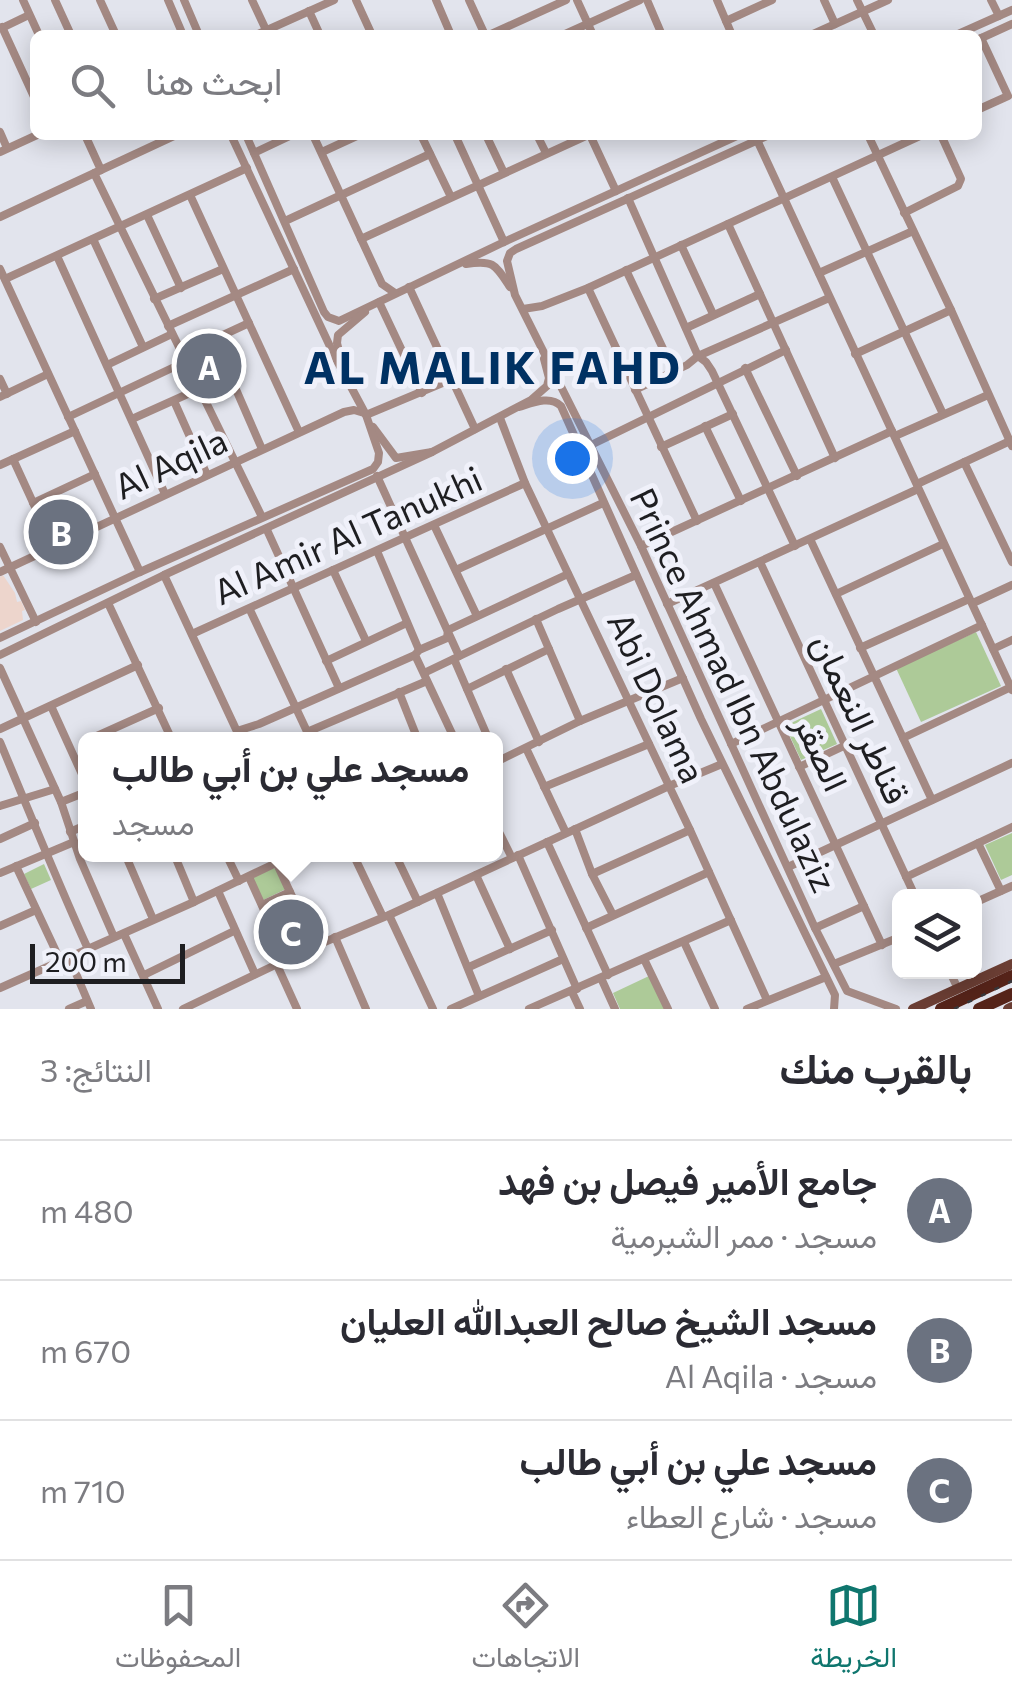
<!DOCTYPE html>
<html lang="ar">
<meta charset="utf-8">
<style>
body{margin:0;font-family:Commissioner,Vazirmatn,sans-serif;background:#f7f7f7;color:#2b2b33;direction:rtl}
.controls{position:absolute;right:30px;bottom:30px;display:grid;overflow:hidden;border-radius:15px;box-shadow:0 5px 25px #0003}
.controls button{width:90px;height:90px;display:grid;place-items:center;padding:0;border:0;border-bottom:2px solid #e1e1e2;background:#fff;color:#2b2b33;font:50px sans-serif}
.scale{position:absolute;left:30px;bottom:25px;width:155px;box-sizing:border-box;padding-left:10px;border:5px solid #1e1e21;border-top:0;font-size:28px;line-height:35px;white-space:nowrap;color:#1e1e21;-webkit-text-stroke:8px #f0f1fa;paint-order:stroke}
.you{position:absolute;left:572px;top:458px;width:35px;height:35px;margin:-25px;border:8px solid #fff;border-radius:50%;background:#1a73e8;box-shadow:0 0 0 15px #1a73e833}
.badge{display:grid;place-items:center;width:65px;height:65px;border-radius:50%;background:#0f766e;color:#fff;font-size:32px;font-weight:700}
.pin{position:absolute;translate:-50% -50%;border:5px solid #fff;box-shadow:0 2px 10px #0006}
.popup{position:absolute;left:78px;top:732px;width:425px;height:130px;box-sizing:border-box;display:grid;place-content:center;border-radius:15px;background:#fff;filter:drop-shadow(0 2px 8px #0005);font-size:32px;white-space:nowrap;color:#7c7c81}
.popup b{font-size:38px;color:#2b2b33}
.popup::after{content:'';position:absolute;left:50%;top:100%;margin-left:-20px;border:20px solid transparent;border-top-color:#fff}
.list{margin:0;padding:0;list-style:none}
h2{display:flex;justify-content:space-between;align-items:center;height:130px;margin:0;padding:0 40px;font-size:42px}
h2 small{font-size:32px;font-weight:400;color:#7c7c81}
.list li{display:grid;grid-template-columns:65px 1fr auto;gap:30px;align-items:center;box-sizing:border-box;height:140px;padding:0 40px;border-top:2px solid #e1e1e2}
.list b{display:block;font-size:38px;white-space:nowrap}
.list p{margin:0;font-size:32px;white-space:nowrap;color:#7c7c81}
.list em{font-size:32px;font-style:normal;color:#7c7c81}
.icon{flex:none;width:55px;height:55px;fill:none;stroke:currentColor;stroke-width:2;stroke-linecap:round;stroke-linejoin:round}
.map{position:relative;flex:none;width:1012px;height:1009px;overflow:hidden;direction:ltr}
.search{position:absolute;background:#fff;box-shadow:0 5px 25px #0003;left:30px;right:30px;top:30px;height:110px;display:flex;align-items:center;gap:25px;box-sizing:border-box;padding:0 35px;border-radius:15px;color:#7c7c81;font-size:38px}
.sheet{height:550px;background:#fff}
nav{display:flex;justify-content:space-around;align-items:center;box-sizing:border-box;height:140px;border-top:2px solid #e1e1e2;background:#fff;font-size:28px;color:#7c7c81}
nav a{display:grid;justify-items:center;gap:5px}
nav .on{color:#0f766e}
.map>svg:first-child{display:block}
.industrial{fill:#edd5cc}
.green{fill:#adca98}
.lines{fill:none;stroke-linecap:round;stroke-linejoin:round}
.minor{stroke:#a48983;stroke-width:8}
.major{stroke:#6b3e34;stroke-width:10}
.highway{stroke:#552319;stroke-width:12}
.rail{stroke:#37373b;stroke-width:2.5;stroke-dasharray:5 10;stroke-linecap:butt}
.labels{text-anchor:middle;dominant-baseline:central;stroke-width:10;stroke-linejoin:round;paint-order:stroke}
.street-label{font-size:35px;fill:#1e1e21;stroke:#f0f1fa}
.district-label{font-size:45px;font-weight:bold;letter-spacing:2.5px;fill:#003163;stroke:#f0f1fa}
</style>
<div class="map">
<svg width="1012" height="1009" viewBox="0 0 1012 1009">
<rect width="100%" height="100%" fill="#e2e4ed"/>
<!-- industrial -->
<polygon class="industrial" points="3,575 15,593 17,602 21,601 25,610 22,611 23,620 0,631 0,577"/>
<!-- green -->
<g class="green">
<polygon points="976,632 1001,686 921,722 896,668"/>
<polygon points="821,709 837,744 801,760 787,730 793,722"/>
<polygon points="1012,833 1012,875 1001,880 985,845"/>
<polygon points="44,864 51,880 31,889 24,874"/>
<polygon points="274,868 278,870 286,889 261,901 251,878"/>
<polygon points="649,976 666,1009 620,1009 613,993"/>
</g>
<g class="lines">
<!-- minor -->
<g class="minor">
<polyline points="23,0 39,35"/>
<polyline points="55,0 71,35"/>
<polyline points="100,0 116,35"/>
<polyline points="168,0 183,35"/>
<polyline points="184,0 199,35"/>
<polyline points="252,0 267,32"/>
<polyline points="356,0 372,35"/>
<polyline points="436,0 451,35"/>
<polyline points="469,0 485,35"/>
<polyline points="577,0 593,35"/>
<polyline points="647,0 662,35"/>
<polyline points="717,0 732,35"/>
<polyline points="824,0 835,24"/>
<polyline points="857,0 874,35"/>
<polyline points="991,0 999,16"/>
<polyline points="309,11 320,35"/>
<polyline points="726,21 772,0"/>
<polyline points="2,27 35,99"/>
<polyline points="2,28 29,15"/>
<polyline points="256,35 334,0"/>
<polyline points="489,35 566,0"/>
<polyline points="563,35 640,0"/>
<polyline points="811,35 888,0"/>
<polyline points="956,35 1012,10"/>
<polyline points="977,40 1012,24"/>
<polyline points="977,110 1008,96 981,38"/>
<polyline points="0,132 7,148"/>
<polyline points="85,135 101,170"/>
<polyline points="246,135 324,312 328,317 339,321 504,242 739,135"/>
<polyline points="313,135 382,284 395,293"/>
<polyline points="421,135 451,197"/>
<polyline points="455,135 504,242"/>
<polyline points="486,135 504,173"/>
<polyline points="537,135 546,153"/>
<polyline points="590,135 616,191"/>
<polyline points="769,135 516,249 510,253 507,261 515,295 641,546 815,928 847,991 896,1009"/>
<polyline points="868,135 951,310 1012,446"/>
<polyline points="757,140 1012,690"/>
<polyline points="0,152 37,135"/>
<polyline points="322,152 359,135"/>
<polyline points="254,153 292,135"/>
<polyline points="94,173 262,517"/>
<polyline points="832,177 943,414"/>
<polyline points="190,195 299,432"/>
<polyline points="628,198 698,356 706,362 712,371 795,546"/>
<polyline points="904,213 958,186 961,179 941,135"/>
<polyline points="147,215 181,288"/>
<polyline points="0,217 176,135"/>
<polyline points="285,221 430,154"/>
<polyline points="728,224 835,458"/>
<polyline points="93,239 143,347"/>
<polyline points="361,239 588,135"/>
<polyline points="681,245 713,314"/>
<polyline points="57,256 165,494"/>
<path d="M466,264C494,260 495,264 510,287"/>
<polyline points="0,269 140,572"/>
<polyline points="626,270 674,372"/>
<polyline points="819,273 913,231"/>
<polyline points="5,279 247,168"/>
<polyline points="409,287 475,429"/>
<polyline points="588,288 697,521"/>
<polyline points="154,299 223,269"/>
<polyline points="379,302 422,393"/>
<polyline points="523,309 542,306 588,288 922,135"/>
<polyline points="168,326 294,269"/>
<polyline points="686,328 760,294"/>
<polyline points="214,339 262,449"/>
<polyline points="182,354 249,323"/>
<polyline points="855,354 951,310"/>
<polyline points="341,360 337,343 338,335 365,312"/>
<polyline points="107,365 172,334"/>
<polyline points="745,368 797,476"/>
<polyline points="0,379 7,394"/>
<polyline points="635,390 687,365 698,356 829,298"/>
<polyline points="0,397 48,374"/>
<polyline points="174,401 207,475"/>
<path d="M519,407C532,403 550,395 561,406L701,719L835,995L834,1009"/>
<polyline points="366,415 452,379"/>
<polyline points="68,417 187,361"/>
<polyline points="500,418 525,483 690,830 767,1000"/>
<polyline points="132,419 201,388"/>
<polyline points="705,426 741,501"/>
<polyline points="373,427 396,458 432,452 531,400 547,386 549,378 544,359"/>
<polyline points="895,436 988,395"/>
<polyline points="591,445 786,350"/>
<polyline points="661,447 733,414"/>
<polyline points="13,459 53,546"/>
<polyline points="964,462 1012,562"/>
<polyline points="0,465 75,431"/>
<polyline points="377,476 459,656"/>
<polyline points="917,484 1010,441"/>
<polyline points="33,503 95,474"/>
<polyline points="434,525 477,616"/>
<polyline points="267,530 339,688"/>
<polyline points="810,539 932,800"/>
<polyline points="641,546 892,431"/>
<polyline points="0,547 36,622"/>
<polyline points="377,551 419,650"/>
<polyline points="760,562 915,896"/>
<polyline points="333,570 366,641"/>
<polyline points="456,570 603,503"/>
<polyline points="0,572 344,412 354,410 364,413"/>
<polyline points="164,575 241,740"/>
<polyline points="714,583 882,945"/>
<polyline points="836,594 943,544"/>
<polyline points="108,603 172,740"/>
<polyline points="973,603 1012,585"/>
<polyline points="667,604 918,489"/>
<polyline points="250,610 311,740"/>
<polyline points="536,619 580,721"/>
<polyline points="192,634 525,483"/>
<polyline points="0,638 140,572 373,469 378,462 379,453 366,415 334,355 231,135"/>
<polyline points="860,648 969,599"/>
<polyline points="993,649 1012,640"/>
<polyline points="0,655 164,575 432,452"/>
<polyline points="454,659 489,740"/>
<polyline points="326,661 407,623"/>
<polyline points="0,668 61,802 80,859 114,937"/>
<polyline points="506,669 539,742"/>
<polyline points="424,673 558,609 636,575"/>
<polyline points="467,689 549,649"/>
<polyline points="399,692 418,740"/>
<polyline points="51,706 86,783"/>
<polyline points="0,729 138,665"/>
<polyline points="237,731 259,724 415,655"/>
<polyline points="307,732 427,681"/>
<polyline points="903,738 1011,687"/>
<polyline points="88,740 159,708"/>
<polyline points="455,740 415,655 419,650 447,638 448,630 568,574"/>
<path d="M0,742C29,811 57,881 88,949"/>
<polyline points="731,744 982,625"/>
<polyline points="526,748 566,833"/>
<polyline points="496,762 580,721 683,678"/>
<polyline points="799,767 844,746"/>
<polyline points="544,787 649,744"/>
<polyline points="61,802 86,792"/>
<polyline points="0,806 55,789"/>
<polyline points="496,826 512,858"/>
<polyline points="575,829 592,874 613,915"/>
<polyline points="70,832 86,825"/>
<polyline points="0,839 35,823"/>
<polyline points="547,842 608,975"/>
<polyline points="978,843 1001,891"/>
<polyline points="125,854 153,919"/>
<polyline points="174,854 194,902"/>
<polyline points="226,854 239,881"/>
<polyline points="353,854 383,917"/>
<polyline points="395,854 418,902"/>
<polyline points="518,855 577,989"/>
<polyline points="277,864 315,946"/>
<polyline points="16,866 60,960"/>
<polyline points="788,867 1012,763"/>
<polyline points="0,873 74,842"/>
<polyline points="592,874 690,830"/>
<polyline points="476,875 510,949"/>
<polyline points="249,877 287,961"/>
<polyline points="906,877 1012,827"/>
<polyline points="218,891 255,974"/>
<polyline points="437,893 479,996"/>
<polyline points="974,903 1012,886"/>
<polyline points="262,905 290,892"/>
<polyline points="389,915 433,1009"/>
<polyline points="0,926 36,910"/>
<polyline points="586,928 709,872"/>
<polyline points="815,928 864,906"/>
<polyline points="124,934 158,1009"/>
<polyline points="335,937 366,1009"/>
<polyline points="684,942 715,1009"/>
<polyline points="69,957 91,1009"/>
<polyline points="644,959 668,1009"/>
<polyline points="834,964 900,937"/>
<polyline points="277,965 297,1009"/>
<polyline points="469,967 552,930"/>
<polyline points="950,972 958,989"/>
<polyline points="144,975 234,931"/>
<polyline points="601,978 615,1009"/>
<polyline points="0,988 194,902 295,854"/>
<polyline points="572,992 580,1009"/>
<polyline points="69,1009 87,1001"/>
<polyline points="183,1009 315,946 389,915 669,786 722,764"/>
<polyline points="451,1009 563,959"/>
<polyline points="529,1009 731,920"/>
<polyline points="747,1009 826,977"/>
</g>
<!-- major -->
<g class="major">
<polyline points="913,1009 1012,964"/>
<polyline points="1008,1009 1012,1007"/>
</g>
<!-- highway -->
<g class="highway">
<polyline points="941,1009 1012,976"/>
<polyline points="979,1009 1012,994"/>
</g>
<!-- rail -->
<polyline class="rail" points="954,1009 1012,981"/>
</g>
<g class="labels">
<!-- street labels -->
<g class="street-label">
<text transform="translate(170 462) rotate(-25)">Al Aqila</text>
<text transform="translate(347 534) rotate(-24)">Al Amir Al Tanukhi</text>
<text transform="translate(735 689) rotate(65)">Prince Ahmad Ibn Abdulaziz</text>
<text transform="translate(658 697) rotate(65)">Abi Dolama</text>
<text transform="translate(862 718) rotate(65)">قناطر النعمان</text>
<text transform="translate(823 752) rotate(65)">الصقر</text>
</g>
<!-- district labels -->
<g class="district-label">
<text x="493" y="365">AL MALIK FAHD</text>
</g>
</g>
</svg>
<div class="controls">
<button><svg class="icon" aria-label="layers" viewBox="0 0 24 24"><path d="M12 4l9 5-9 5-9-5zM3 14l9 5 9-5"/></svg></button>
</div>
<div class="scale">200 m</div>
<div class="you"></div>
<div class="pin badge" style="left:209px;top:366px;background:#6b7280">A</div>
<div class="pin badge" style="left:61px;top:532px;background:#6b7280">B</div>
<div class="pin badge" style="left:291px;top:932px;background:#6b7280">C</div>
<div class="popup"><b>مسجد علي بن أبي طالب</b>مسجد</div>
<div class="search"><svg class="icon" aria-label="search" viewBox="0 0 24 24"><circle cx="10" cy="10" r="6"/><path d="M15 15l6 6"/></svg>ابحث هنا</div>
</div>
<section class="sheet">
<h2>بالقرب منك<small>النتائج: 3</small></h2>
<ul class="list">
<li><span class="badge" style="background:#6b7280">A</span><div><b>جامع الأمير فيصل بن فهد</b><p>مسجد · ممر الشبرمية</p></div><em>480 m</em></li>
<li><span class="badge" style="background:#6b7280">B</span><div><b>مسجد الشيخ صالح العبدالله العليان</b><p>مسجد · Al Aqila</p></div><em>670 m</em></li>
<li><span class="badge" style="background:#6b7280">C</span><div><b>مسجد علي بن أبي طالب</b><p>مسجد · شارع العطاء</p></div><em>710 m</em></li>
</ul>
</section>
<nav>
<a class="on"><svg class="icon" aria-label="map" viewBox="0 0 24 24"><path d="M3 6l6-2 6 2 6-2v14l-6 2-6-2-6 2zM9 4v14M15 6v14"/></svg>الخريطة</a>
<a><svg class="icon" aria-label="directions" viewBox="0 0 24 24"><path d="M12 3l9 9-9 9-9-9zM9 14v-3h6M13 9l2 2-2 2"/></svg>الاتجاهات</a>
<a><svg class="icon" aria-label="saved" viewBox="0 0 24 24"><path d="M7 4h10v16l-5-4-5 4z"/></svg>المحفوظات</a>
</nav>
